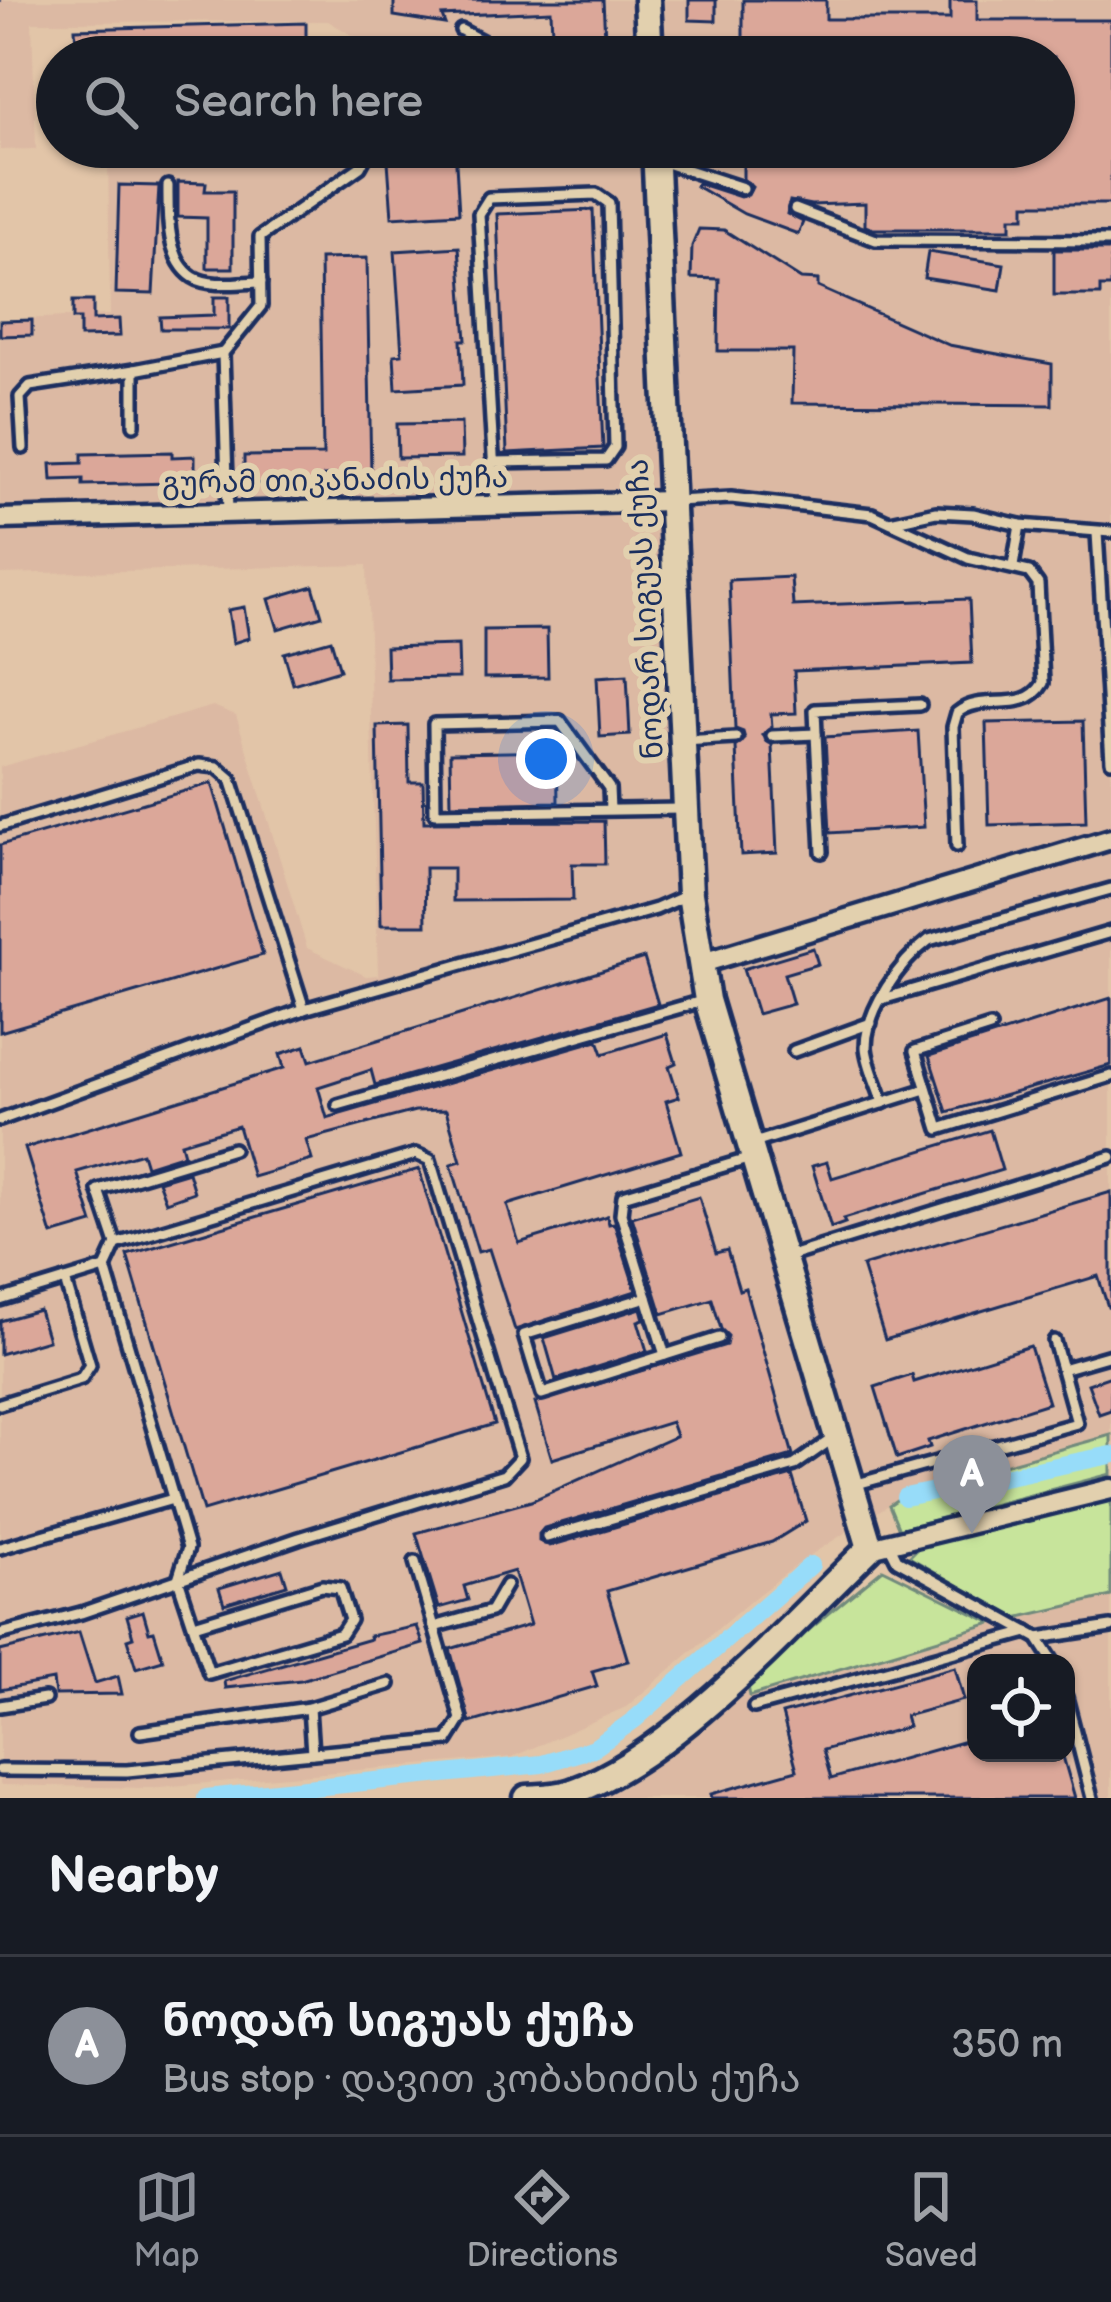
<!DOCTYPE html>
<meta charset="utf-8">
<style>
body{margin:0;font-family:"Balsamiq Sans","Noto Sans Georgian",sans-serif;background:#242831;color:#f1f3f6}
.controls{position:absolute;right:36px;bottom:36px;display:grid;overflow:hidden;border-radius:24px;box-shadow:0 3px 9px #0004}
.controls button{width:108px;height:108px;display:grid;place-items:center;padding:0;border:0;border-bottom:3px solid #363941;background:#171b24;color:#f1f3f6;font:60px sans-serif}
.you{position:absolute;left:546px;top:759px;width:42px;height:42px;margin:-30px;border:9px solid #fff;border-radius:50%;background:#1a73e8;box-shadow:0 0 0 18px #1a73e833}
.badge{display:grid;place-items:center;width:78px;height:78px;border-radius:50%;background:#8c9099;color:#fff;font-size:39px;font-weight:700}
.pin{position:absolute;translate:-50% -99px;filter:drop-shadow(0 3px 6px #0008)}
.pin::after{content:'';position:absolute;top:63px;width:42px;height:36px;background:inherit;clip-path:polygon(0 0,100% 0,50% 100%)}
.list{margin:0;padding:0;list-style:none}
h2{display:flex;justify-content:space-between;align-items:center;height:156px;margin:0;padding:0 48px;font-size:51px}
h2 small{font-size:39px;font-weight:400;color:#9ea1a6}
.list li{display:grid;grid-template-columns:78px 1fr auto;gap:36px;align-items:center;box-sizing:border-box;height:180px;padding:0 48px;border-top:3px solid #363941}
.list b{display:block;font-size:45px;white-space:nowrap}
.list p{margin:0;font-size:39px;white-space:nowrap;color:#9ea1a6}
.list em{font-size:39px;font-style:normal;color:#9ea1a6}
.icon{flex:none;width:66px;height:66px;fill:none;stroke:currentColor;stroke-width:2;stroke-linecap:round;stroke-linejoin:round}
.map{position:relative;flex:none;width:1111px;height:1798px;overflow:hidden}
.search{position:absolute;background:#171b24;box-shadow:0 3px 9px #0004;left:36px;right:36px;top:36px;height:132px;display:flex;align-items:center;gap:30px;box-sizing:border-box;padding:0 42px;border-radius:66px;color:#9ea1a6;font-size:45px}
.sheet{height:336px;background:#171b24}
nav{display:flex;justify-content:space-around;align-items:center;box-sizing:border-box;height:168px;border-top:3px solid #363941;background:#171b24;font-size:33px;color:#9ea1a6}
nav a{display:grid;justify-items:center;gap:6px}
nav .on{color:#8c9099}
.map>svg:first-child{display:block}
.built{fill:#dcb9a3;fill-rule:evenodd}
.green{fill:#c7e49b;stroke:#718a7c;stroke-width:3}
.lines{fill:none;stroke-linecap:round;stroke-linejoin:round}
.canal{stroke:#97dcf9;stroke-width:18}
.building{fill:#dba799;stroke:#1b2f5e;stroke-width:3}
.lane-casing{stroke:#1b2f5e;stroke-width:18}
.street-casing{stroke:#1b2f5e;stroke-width:27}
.secondary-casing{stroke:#1b2f5e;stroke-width:33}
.lane{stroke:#e2d0ae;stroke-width:9}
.street{stroke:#e2d0ae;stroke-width:18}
.secondary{stroke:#e2d0ae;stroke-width:24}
.rail{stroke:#1b2f5e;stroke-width:4.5;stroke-dasharray:18 9;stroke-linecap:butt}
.labels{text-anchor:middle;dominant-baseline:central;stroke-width:12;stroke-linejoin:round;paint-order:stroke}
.street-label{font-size:30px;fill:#1b2f5e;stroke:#e2d0ae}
</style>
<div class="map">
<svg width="1111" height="1798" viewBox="0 0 1111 1798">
<rect width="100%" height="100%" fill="#e2c5a8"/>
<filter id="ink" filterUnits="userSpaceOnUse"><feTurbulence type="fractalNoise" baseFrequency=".00833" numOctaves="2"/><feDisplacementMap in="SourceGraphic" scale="24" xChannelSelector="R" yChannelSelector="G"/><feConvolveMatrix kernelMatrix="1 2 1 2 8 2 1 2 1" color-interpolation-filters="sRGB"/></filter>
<g filter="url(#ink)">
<!-- built -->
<g class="built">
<polygon points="0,0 1111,0 1111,1435 910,1491 806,1558 755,1597 626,1707 512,1757 148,1788 0,1785 0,767 213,706 236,715 307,948 366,976 378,975 367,565 0,574 0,320 110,315 108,147 1054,147 1054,57 389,57 328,21 32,22 36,149 0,150"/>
<path d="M1111,1596V1798H597L624,1787L674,1749L747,1681L751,1696L992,1623ZM976,1663H1066V1753H976Z"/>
</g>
<!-- green -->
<g class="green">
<polygon points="1111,1435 1111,1474 899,1529 889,1505 910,1491"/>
<polygon points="1111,1499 1111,1596 1016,1618 909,1557 920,1546"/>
<polygon points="883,1569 992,1623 750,1696 747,1681"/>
</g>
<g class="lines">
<!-- canal -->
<g class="canal">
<polyline points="905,1497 1111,1455"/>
<polyline points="206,1798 542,1764 594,1748 634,1720 811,1565"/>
</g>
</g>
<!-- building -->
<g class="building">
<polygon points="394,0 603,0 606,57 553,57 551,11 442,16 445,24 394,16"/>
<polygon points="689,0 716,0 716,21 689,20"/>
<polygon points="743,0 826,0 826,19 950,19 950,0 977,0 977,20 1111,20 1111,204 1025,204 1025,217 1011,217 1011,229 873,229 865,226 865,203 811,205 790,201 787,214 803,222 798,234 744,214 696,186 697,183 740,197 748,195 752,187 743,179 743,147 1054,147 1054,57 743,57"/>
<polygon points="306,23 306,40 76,44 75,29"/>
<polygon points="411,147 455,147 459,213 392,217 388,161 412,160"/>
<polygon points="178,182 206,183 205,191 233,191 233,268 207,268 207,218 178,217"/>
<polygon points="119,185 159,186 153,294 116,293"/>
<polygon points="593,210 603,448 507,453 497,214"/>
<polygon points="699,229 724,230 801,279 818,280 818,287 949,345 1052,364 1052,405 792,403 793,351 718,351 719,279 691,278 692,246"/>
<polygon points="459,247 466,340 461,340 463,385 396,389 394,355 402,354 395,251"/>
<polygon points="1054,250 1111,250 1111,287 1100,287 1100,295 1054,295"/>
<polygon points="928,252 1004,264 1000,290 924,278"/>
<polygon points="367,258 371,475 324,476 324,482 244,484 244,456 323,455 320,259"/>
<polygon points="214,297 229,297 229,329 161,329 160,317 214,315"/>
<polygon points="73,301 93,301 93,320 119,319 120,336 80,337 80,319 73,319"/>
<polygon points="32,320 32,335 0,336 0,321"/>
<polygon points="461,423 462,457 398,458 397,424"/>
<polygon points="172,452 172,457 195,456 195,475 173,476 173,483 83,485 83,479 52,480 51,464 82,463 82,454"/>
<polygon points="791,577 793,606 969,599 972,663 794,671 796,713 771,714 772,727 763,735 772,745 777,853 741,855 736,747 745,739 743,732 735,729 729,580"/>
<polygon points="313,586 322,616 278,629 269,599"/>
<polygon points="244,607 249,638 233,643 228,610"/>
<polygon points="547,629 548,677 484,678 484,630"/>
<polygon points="331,640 340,670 293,684 284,653"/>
<polygon points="458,645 459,678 387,679 386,647"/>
<polygon points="627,675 630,735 600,737 597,677"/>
<polygon points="1083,721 1086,822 989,825 986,723"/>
<polygon points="408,725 409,782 423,782 424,822 604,821 605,864 572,864 573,900 453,901 453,868 425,868 426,925 381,925 377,726"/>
<polygon points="918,731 924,827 830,833 825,737"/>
<polygon points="557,751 558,802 451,804 450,753"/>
<polygon points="212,783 263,955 0,1032 0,845"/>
<polygon points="813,948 818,964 784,974 793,1004 757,1014 743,969"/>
<polygon points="644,958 658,1004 375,1085 371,1070 318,1087 327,1118 598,1040 603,1054 667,1034 676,1063 669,1066 679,1097 666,1101 681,1152 507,1205 519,1243 607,1216 609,1224 614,1223 636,1291 515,1330 489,1249 478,1252 451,1164 461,1161 446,1110 415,1111 306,1140 312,1160 253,1177 238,1126 181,1143 184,1154 146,1166 142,1153 77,1172 93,1223 52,1235 25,1148 284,1068 280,1054 305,1046 310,1061"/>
<polygon points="1111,998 1111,1065 947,1112 929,1056"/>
<polygon points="990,1130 1002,1170 843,1219 845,1223 831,1228 812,1166 827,1162 832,1178"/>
<polygon points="419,1169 495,1424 203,1511 127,1255"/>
<polygon points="188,1172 194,1192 166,1202 158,1181"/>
<polygon points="1111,1192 1111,1306 1108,1307 1098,1276 885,1340 862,1266"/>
<polygon points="699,1197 716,1253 727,1250 739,1290 745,1288 793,1455 544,1528 539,1534 539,1541 550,1546 792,1475 806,1521 772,1542 607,1591 628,1661 592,1671 597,1686 470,1723 450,1649 530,1625 514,1571 464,1586 468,1600 439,1608 416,1533 531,1501 676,1436 671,1422 552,1459 535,1403 726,1345 728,1336 721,1329 712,1299 662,1314 632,1217"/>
<polygon points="641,1308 644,1319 638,1321 647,1351 556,1380 544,1338"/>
<polygon points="39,1310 48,1340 0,1354 0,1321"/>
<polygon points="1030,1346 1048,1403 928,1441 930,1447 897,1458 875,1387 912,1375 914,1382"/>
<polygon points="1111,1376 1111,1410 1099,1414 1088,1384"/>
<polygon points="282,1569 287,1585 224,1604 219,1588"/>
<polygon points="143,1611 149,1632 154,1631 163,1660 136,1668 127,1639 133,1637 127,1616"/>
<polygon points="417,1626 423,1644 301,1680 225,1688 224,1681 370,1639 369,1636"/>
<polygon points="79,1632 95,1683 118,1676 122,1694 55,1695 53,1680 0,1690 0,1651"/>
<polygon points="955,1667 964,1700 905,1716 908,1727 823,1750 831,1779 976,1738 976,1753 1062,1753 1075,1798 712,1798 711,1794 797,1770 782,1714"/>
</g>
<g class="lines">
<!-- lane casing -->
<g class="lane-casing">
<g id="lane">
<polyline points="461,30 512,57"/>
<polyline points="660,161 743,188"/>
<path d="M168,186C168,214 166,259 193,277C210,288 242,282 261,282"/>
<polyline points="795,209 876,240 1111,241"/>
<polyline points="134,425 134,370 223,353"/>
<polyline points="23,448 20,397 30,386 134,370"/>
<polyline points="492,462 606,460 615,447 609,203 596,194 489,198 479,214 496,507"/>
<path d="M676,501L731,498L872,514L968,558L1029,572L1038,584L1043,683C1024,716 983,691 957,713L953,727L957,846"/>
<polyline points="228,513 223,353 261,306 260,237 360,167 371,147"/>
<polyline points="890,522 936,512 973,514 1020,525 1111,532"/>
<polyline points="1097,533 1111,761"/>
<polyline points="1013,566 1020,525"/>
<polyline points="816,734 822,852"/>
<polyline points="772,736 816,734 815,710 920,705"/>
<polyline points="683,741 736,738"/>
<polyline points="610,810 609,788 560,721 434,724 435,813 681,809"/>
<polyline points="0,826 199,765 217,767 231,779 304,1009"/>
<polyline points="882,999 1111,932"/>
<polyline points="990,1027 915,1051 939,1129 1111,1076"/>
<polyline points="794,1051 871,1023"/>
<path d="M883,1103C878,1086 867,1064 866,1047C866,1009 901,961 929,940L1111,889"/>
<polyline points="338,1105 702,1001"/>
<polyline points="0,1120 304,1009 656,909 690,894"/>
<polyline points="754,1143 926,1089"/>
<polyline points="787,1257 1111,1157"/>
<polyline points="105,1268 188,1548 178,1579 209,1673 341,1634 350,1620 340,1588 322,1586 194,1625"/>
<polyline points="647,1297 524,1335 542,1394 719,1338"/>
<polyline points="0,1300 105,1268 116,1244 98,1190 233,1149"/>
<polyline points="1054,1341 1062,1369"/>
<polyline points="665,1355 621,1214 623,1196 751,1158"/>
<polyline points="0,1404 81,1379 90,1365 65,1280"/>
<polyline points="857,1484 1077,1423 1062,1369 1111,1355"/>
<polyline points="547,1537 795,1465 832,1439"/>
<polyline points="889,1544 897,1560 1038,1638 1054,1663"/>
<polyline points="0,1548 173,1499"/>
<polyline points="434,1627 491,1611 506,1585"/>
<polyline points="0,1634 81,1613 299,1538 504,1475 520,1458 430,1160 416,1154 116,1244"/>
<polyline points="1038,1638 1111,1627"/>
<polyline points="1066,1697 1092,1798"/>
<polyline points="0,1706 45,1699"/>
<polyline points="754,1707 1028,1632"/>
<polyline points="309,1708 312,1753"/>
<polyline points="140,1732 309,1708 389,1684"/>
<polyline points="0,1770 127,1771 448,1740 461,1719 415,1562"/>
</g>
</g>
<!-- street casing -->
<g class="street-casing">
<g id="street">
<polyline points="0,519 671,501"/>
<polyline points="702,963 1111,839"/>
<polyline points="870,1548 1111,1489"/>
</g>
</g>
<!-- secondary casing -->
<g class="secondary-casing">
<g id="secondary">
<polyline points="647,0 650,57"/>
<path d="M527,1798C542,1797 558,1797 572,1792C673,1757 792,1623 870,1548L707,1000L690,894L655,147"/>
</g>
</g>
<!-- lane -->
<use href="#lane" class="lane"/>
<!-- street -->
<use href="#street" class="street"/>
<!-- secondary -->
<use href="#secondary" class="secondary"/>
<!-- rail -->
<polyline class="rail" points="0,0 1,0"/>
</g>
</g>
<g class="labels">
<!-- street labels -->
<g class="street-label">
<text transform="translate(335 481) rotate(-1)">გურამ თიკანაძის ქუჩა</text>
<text transform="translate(646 609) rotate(-93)">ნოდარ სიგუას ქუჩა</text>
</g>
</g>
</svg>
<div class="controls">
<button><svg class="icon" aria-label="locate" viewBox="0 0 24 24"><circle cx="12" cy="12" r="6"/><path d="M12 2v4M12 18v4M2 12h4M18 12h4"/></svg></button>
</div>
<div class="you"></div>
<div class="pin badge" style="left:972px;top:1534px">A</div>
<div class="search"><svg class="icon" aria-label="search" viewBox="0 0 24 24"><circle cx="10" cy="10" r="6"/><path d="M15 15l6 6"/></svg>Search here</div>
</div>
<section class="sheet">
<h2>Nearby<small></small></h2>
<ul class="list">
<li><span class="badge">A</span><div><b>ნოდარ სიგუას ქუჩა</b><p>Bus stop · დავით კობახიძის ქუჩა</p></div><em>350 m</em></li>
</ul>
</section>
<nav>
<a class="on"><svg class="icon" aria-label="map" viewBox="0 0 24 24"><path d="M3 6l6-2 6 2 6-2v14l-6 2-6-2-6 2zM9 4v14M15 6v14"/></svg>Map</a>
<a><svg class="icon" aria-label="directions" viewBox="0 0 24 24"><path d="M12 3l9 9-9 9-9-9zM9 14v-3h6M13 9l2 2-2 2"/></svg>Directions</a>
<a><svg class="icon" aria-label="saved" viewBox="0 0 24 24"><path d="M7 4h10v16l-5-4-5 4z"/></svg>Saved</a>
</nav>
